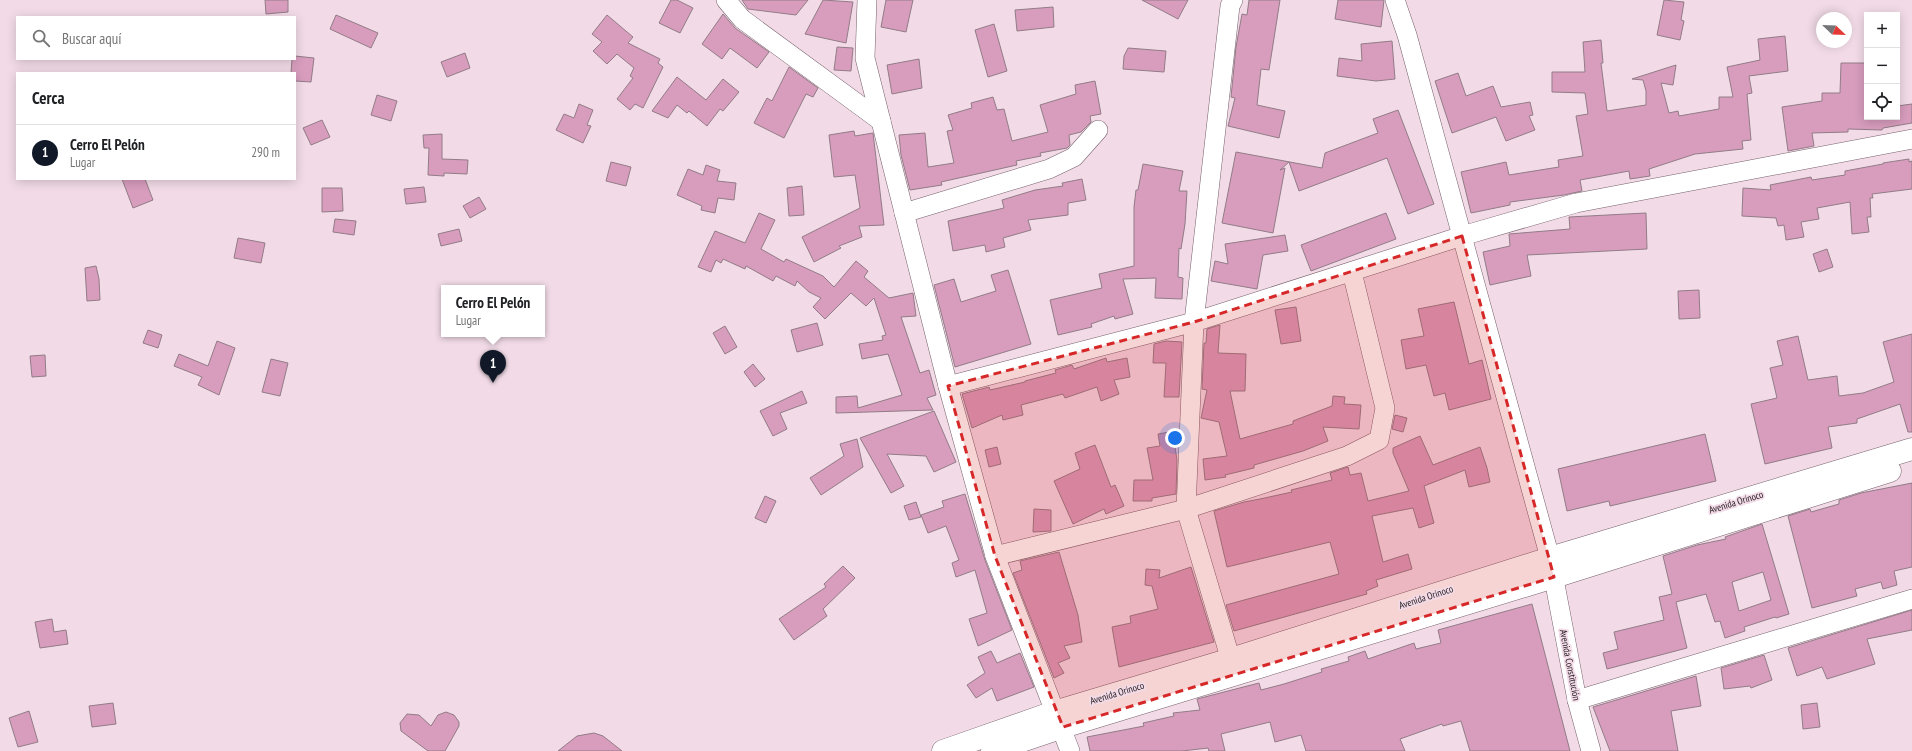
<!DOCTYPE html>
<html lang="es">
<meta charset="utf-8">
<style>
body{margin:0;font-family:"PT Sans Narrow",sans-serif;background:#f6f6f6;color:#202124}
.controls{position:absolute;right:12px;top:12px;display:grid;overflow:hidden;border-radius:0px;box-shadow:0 2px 10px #0003}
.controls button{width:36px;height:36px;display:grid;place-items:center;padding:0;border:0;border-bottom:1px solid #e0e0e0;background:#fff;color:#202124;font:20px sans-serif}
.compass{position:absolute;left:1816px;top:12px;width:36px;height:36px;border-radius:50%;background:#fff;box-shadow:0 2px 10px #0003;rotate:113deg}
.you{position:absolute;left:1175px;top:438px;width:14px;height:14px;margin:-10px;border:3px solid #fff;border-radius:50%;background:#1a73e8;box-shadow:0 0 0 6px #1a73e833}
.badge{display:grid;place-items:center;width:26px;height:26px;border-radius:50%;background:#111827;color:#fff;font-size:13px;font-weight:700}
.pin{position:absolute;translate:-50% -33px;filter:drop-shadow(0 1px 2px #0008)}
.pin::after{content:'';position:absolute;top:21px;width:14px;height:12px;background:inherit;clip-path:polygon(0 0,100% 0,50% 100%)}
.popup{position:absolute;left:441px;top:285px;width:104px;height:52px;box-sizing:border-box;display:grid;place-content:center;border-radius:0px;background:#fff;filter:drop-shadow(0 1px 3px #0005);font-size:13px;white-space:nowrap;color:#757577}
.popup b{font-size:15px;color:#202124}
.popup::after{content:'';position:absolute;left:50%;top:100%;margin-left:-8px;border:8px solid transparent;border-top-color:#fff}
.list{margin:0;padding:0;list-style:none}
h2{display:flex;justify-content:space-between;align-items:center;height:52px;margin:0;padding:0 16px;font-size:17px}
h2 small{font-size:13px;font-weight:400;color:#757577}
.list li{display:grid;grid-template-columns:26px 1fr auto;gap:12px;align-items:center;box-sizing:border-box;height:56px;padding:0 16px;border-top:1px solid #e0e0e0}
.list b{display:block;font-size:15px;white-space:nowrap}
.list p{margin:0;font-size:13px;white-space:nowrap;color:#757577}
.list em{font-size:13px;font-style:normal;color:#757577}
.icon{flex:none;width:22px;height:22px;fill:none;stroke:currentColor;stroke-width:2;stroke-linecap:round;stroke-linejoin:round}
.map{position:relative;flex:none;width:1912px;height:751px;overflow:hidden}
.search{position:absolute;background:#fff;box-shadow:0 2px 10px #0003;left:16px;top:16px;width:280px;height:44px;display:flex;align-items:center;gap:10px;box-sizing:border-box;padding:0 14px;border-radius:0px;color:#757577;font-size:15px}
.panel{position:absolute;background:#fff;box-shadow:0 2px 10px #0003;left:16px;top:72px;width:280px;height:108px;border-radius:0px}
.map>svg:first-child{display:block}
.building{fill:#d89dbd;stroke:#917c87;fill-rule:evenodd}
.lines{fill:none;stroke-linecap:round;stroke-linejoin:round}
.minor-casing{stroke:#76616c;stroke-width:20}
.secondary-casing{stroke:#76616c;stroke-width:23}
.minor{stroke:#fff;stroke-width:19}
.secondary{stroke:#fff;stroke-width:22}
.marked{fill:#d62828;fill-opacity:0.2;stroke:#d62828;stroke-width:3;stroke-dasharray:8 5;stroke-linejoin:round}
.labels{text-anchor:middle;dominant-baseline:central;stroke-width:3.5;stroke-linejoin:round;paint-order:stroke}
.street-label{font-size:10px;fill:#21191e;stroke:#f2dbe7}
</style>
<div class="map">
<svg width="1912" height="751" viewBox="0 0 1912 751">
<rect width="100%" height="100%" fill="#f2dbe7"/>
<!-- building -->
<g class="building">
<polygon points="265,0 288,0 288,12 266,14"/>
<polygon points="671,0 677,0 693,8 680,33 659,23"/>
<polygon points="742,0 808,0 796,15 748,9"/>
<polygon points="823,0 853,2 846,43 805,34"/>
<polygon points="886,0 913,0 906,32 881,27"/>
<polygon points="1142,0 1188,0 1178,19"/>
<polygon points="1249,0 1280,0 1269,70 1261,69 1257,105 1285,111 1279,138 1228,126 1235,98 1231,97 1236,47 1242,14 1247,15"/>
<polygon points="1338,0 1384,0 1381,27 1335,19"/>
<polygon points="1664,0 1684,2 1681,20 1684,21 1680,40 1657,35"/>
<polygon points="1053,7 1054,27 1017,31 1015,10"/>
<polygon points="723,14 735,28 769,52 757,68 730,48 722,59 702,44"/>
<polygon points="336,15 378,33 371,48 330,29"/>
<polygon points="607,15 633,37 628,43 660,59 658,63 663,67 643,108 635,104 630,110 617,99 633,78 630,76 634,68 617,54 607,64 593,51 602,42 592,34"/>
<polygon points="994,24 1007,71 988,77 975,30"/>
<polygon points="1785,36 1788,71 1749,76 1752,93 1747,94 1751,140 1742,141 1743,149 1695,154 1649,169 1650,176 1630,179 1629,171 1580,180 1582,191 1564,195 1510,202 1510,205 1471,213 1461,172 1506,162 1509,175 1559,167 1558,160 1583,156 1576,116 1588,114 1585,93 1552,92 1552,72 1585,72 1583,42 1601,40 1603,63 1601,63 1607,111 1646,105 1646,91 1643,80 1632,79 1676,65 1673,85 1661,83 1669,113 1678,111 1679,116 1719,109 1719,97 1733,97 1727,67 1760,60 1758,39"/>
<polygon points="1392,41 1395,79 1376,81 1337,76 1339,58 1362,61 1361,44"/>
<polygon points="837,47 853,48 851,71 834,70"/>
<polygon points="1128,48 1166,51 1164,72 1123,69 1124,56"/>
<polygon points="465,53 470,68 447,77 441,62"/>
<polygon points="295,56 314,58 311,82 295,81 295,73 291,73 292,59 295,59"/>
<polygon points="919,59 922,88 892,94 887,65"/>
<polygon points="1841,63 1867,63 1867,117 1897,117 1897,106 1912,104 1912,123 1883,128 1882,130 1848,129 1848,132 1812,133 1814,146 1788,151 1782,107 1822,101 1822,93 1840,93"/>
<polygon points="789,67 818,88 813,97 806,94 784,138 754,123 767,98 772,101"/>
<polygon points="1458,73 1466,96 1493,86 1501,107 1530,102 1533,115 1529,116 1535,130 1506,141 1496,117 1452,133 1435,81"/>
<polygon points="677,77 706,100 723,79 739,92 723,111 720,109 707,126 689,111 687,113 677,105 668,118 652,111"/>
<polygon points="1095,81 1101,114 1090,116 1091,122 1081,132 1069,135 1070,145 1067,148 1040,153 1041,156 1016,161 1017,165 941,182 942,185 910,190 901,155 899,135 925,133 928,167 954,163 947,131 953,130 948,115 972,108 971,103 993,97 997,110 1004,109 1012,141 1048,132 1040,105 1076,94 1075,85"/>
<polygon points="377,95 397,101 391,121 371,115"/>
<polygon points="579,104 593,110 587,125 591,126 583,143 556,130 564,114 574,118"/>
<polygon points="1398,110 1434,204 1408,214 1387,158 1299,191 1289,162 1280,170 1285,168 1273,233 1222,223 1236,152 1322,168 1325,153 1378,133 1373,119"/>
<polygon points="322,120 330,137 311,145 303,128"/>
<polygon points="854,131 855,136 873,133 884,225 859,226 862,237 839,246 841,248 814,262 802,237 860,208 855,175 834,177 829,135"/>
<polygon points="442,134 442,159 468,160 467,174 444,173 444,176 428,175 429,148 424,148 423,135"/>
<polygon points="1909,159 1909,162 1912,161 1912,189 1872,194 1873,198 1870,198 1871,217 1867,217 1869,232 1852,234 1850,202 1817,208 1819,219 1801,222 1804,237 1786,240 1784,225 1778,226 1776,218 1742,216 1743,188 1771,190 1770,185 1811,177 1812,180 1845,175 1845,171 1883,164 1883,163"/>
<polygon points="611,162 631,167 626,186 606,181"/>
<polygon points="1143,164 1183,171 1179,191 1187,191 1185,224 1181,249 1179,248 1178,277 1183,278 1182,299 1155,298 1156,278 1123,279 1133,314 1115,319 1114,316 1091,324 1092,327 1058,335 1050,300 1102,288 1099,274 1134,266 1134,207 1136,190 1138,190"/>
<polygon points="706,165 720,170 717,181 736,183 734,200 718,198 715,213 701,210 702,206 677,195 688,169 703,175"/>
<polygon points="122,179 145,179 153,200 133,208"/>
<polygon points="1082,179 1086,200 1068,203 1068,215 1028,220 1031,230 1003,238 1005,247 986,252 985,245 953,251 948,221 1004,208 1002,200 1035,190 1063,186 1062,183"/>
<polygon points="802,186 804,215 789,216 787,188"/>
<polygon points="424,187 426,202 406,204 404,189"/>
<polygon points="322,188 342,188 343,211 322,212"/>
<polygon points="479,197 486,209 470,218 463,206"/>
<polygon points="759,213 775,220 761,249 784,262 786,259 823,276 834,287 856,261 868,271 864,277 889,298 913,293 916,316 901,317 920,373 929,370 936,395 927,398 933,410 836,413 836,397 857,396 858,408 902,395 888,354 862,359 859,344 883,340 882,336 886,335 874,298 866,306 851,293 825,319 813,307 821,298 809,292 797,281 795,286 776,276 773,281 746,266 745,269 723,259 721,263 716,260 711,272 698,267 715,231 745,243"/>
<polygon points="1386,213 1396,239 1311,271 1301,245"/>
<polygon points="1646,213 1647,249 1527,255 1531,276 1490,285 1483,252 1510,246 1509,234 1570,229 1569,217"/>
<polygon points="335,219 356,221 354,235 333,232"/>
<polygon points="459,229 462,241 441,246 438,234"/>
<polygon points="1285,235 1288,251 1263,255 1257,289 1211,281 1215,261 1228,264 1225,244"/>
<polygon points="238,238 265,243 261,263 234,258"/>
<polygon points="1827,249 1833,267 1819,272 1813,254"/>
<polygon points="96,266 99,279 100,300 87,301 85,268"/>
<polygon points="1008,270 1031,344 955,367 934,285 954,279 961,302 996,291 991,275"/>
<polygon points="1699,290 1700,318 1679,319 1678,291"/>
<polygon points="1454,302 1469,364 1482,360 1491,399 1449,410 1445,393 1434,396 1426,365 1406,369 1401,340 1424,336 1418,309"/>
<polygon points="1296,307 1301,341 1281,344 1275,310"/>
<polygon points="817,323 823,345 797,352 791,330"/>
<polygon points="1220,325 1218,353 1246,354 1245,391 1230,391 1240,439 1293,424 1293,421 1332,406 1333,396 1345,397 1344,404 1361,405 1359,429 1323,427 1328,441 1303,451 1254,465 1254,468 1225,475 1226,477 1205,480 1203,459 1227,456 1219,422 1201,418 1207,390 1202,389 1204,343 1206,343 1207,329"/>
<polygon points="725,326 737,347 725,354 713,333"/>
<polygon points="148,330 162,335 158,348 143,343"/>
<polygon points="1912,334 1912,432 1908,432 1900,404 1857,419 1857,423 1828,427 1832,448 1765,464 1751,404 1777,398 1770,368 1783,365 1777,341 1798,336 1808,380 1837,376 1839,396 1863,393 1894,382 1883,342"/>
<polygon points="217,341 235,348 219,395 198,385 202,377 174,366 179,354 208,366"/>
<polygon points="1166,341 1182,342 1179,397 1164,397 1166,363 1153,363 1154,344"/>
<polygon points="45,355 46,376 32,377 30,356"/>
<polygon points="1106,358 1107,362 1127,358 1130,377 1114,380 1119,394 1101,401 1097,387 1065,398 1063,394 1021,405 1023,415 1003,420 1002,415 972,428 962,394 989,387 990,390 1025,382 1025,381 1056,373 1055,370 1072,365 1074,369"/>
<polygon points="271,359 288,363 280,396 262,392"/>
<polygon points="753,364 765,379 755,387 744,372"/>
<polygon points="802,391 807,403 780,413 787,429 773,436 760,411"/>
<polygon points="934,411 956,462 934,472 926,456 887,454 904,486 891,493 860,438"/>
<polygon points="1395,415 1407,418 1403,432 1392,429"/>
<polygon points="1175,431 1178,445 1175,447 1177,460 1176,494 1152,498 1152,501 1133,501 1134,480 1153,480 1147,448 1160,446 1158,434"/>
<polygon points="1705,434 1716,481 1610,506 1609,501 1567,511 1558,469"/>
<polygon points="1420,436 1433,465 1480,447 1487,468 1490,482 1469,487 1465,470 1424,486 1434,523 1419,528 1413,508 1372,516 1383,562 1408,554 1412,569 1376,580 1378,586 1366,591 1367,594 1234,631 1226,605 1339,574 1330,542 1227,567 1214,511 1244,502 1260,499 1292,492 1291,490 1332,480 1330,473 1348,467 1350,475 1361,473 1368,501 1409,491 1393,453 1393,448"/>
<polygon points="857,439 863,467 821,495 810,478 844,456 840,444"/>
<polygon points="1095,445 1111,487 1115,485 1124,506 1106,514 1104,509 1073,524 1054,481 1080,469 1075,453"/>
<polygon points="997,447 1001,464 989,467 985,450"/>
<polygon points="1912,483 1912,567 1894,571 1897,585 1883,589 1881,582 1855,589 1857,596 1812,608 1788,516 1810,509 1811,512 1839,504 1839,500 1861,493"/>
<polygon points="965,494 985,560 1012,630 978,646 969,619 987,613 975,570 956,577 952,563 959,560 946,526 928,533 921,515 944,507 942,501"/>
<polygon points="765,496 776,501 766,523 755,518"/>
<polygon points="916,502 921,517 909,520 904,506"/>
<polygon points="1034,509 1051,510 1051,531 1033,532"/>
<path d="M1762,524L1789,614L1776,618L1775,617L1744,627L1745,631L1725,638L1720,621L1715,622L1706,594L1676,602L1687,648L1607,669L1603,653L1618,649L1614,632L1664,620L1659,597L1672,594L1663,556L1697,545L1726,539L1725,537ZM1763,572L1771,600L1739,611L1732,582Z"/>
<polygon points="1059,552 1078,615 1082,642 1064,646 1070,658 1058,663 1064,673 1054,678 1013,573 1022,570 1020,561"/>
<polygon points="843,566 855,578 823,609 827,616 794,640 779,619 826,587 824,584"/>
<polygon points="1191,567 1214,642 1119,667 1112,627 1131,623 1130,616 1158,609 1152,586 1145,585 1146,569 1160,570 1159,578"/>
<polygon points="1532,604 1570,751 1470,751 1461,721 1443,726 1442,724 1400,739 1405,751 1306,751 1301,735 1275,742 1270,722 1221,734 1225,751 1209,751 1208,748 1182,751 1090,751 1087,737 1144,726 1143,723 1174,716 1173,713 1200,710 1197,699 1259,683 1261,690 1284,684 1322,672 1321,669 1349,661 1348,657 1365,651 1368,659 1414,643 1416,649 1441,643 1438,630"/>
<polygon points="1912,610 1912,630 1867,639 1875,664 1827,679 1822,667 1797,676 1788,648"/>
<polygon points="52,619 54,632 66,630 68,644 40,648 35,622"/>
<polygon points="991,651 997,663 1020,653 1034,687 997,701 992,688 976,698 967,685 985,673 978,657"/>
<polygon points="1764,655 1772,680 1751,688 1750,686 1724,689 1721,668"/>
<polygon points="1696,676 1701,706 1671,711 1678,751 1610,751 1593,707"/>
<polygon points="113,703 116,724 92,727 89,706"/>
<polygon points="1817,703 1820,727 1803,729 1801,705"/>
<polygon points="29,711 38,742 18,747 9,718"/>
<polygon points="446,712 454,715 459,722 459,726 445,751 428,751 401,731 400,723 407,714 419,715 431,726 438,715"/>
<polygon points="594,733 603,736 622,751 558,751 577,736"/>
</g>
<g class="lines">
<!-- minor casing -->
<g class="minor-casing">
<g id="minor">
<polyline points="726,0 742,19 881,121"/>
<polyline points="867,0 865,58 948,386 995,556 1070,751"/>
<polyline points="1233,0 1230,6 1194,322 1186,509 1235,674"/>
<polyline points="1395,0 1407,35 1550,558 1577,700 1591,751"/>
<polyline points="904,213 1049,169 1074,157 1098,130"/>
<polyline points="948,386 1194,322 1462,236 1576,203 1912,139"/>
<polyline points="995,556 1186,509 1347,456 1379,440 1385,408 1352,272"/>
<polyline points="1577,700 1912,599"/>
</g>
</g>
<!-- secondary casing -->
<g class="secondary-casing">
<g id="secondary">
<polyline points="943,751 1054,712 1231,659 1550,558 1912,449"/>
<polyline points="992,751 1063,727 1554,577 1890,471"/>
</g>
</g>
<!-- minor -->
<use href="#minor" class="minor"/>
<!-- secondary -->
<use href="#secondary" class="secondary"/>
</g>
<!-- marked area -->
<path class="marked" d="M1462,236L1554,577L1063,727L995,556L948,386L1194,322Z"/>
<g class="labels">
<!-- street labels -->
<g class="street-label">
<text transform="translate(1736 502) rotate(-17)">Avenida Orinoco</text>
<text transform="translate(1426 597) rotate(-18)">Avenida Orinoco</text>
<text transform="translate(1570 665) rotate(79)">Avenida Constitución</text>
<text transform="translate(1117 693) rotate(-17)">Avenida Orinoco</text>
</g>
</g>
</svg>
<div class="controls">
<button>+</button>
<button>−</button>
<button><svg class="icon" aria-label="locate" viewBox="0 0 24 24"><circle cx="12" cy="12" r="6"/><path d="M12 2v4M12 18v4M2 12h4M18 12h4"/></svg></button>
</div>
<svg class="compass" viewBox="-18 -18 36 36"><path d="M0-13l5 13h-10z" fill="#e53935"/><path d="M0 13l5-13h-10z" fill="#757577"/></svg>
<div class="you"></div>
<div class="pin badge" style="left:493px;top:383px">1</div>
<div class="popup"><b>Cerro El Pelón</b>Lugar</div>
<div class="search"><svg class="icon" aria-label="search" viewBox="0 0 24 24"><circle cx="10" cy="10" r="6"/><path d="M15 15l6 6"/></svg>Buscar aquí</div>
<section class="panel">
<h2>Cerca<small></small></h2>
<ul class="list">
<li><span class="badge">1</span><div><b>Cerro El Pelón</b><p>Lugar</p></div><em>290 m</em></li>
</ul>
</section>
</div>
